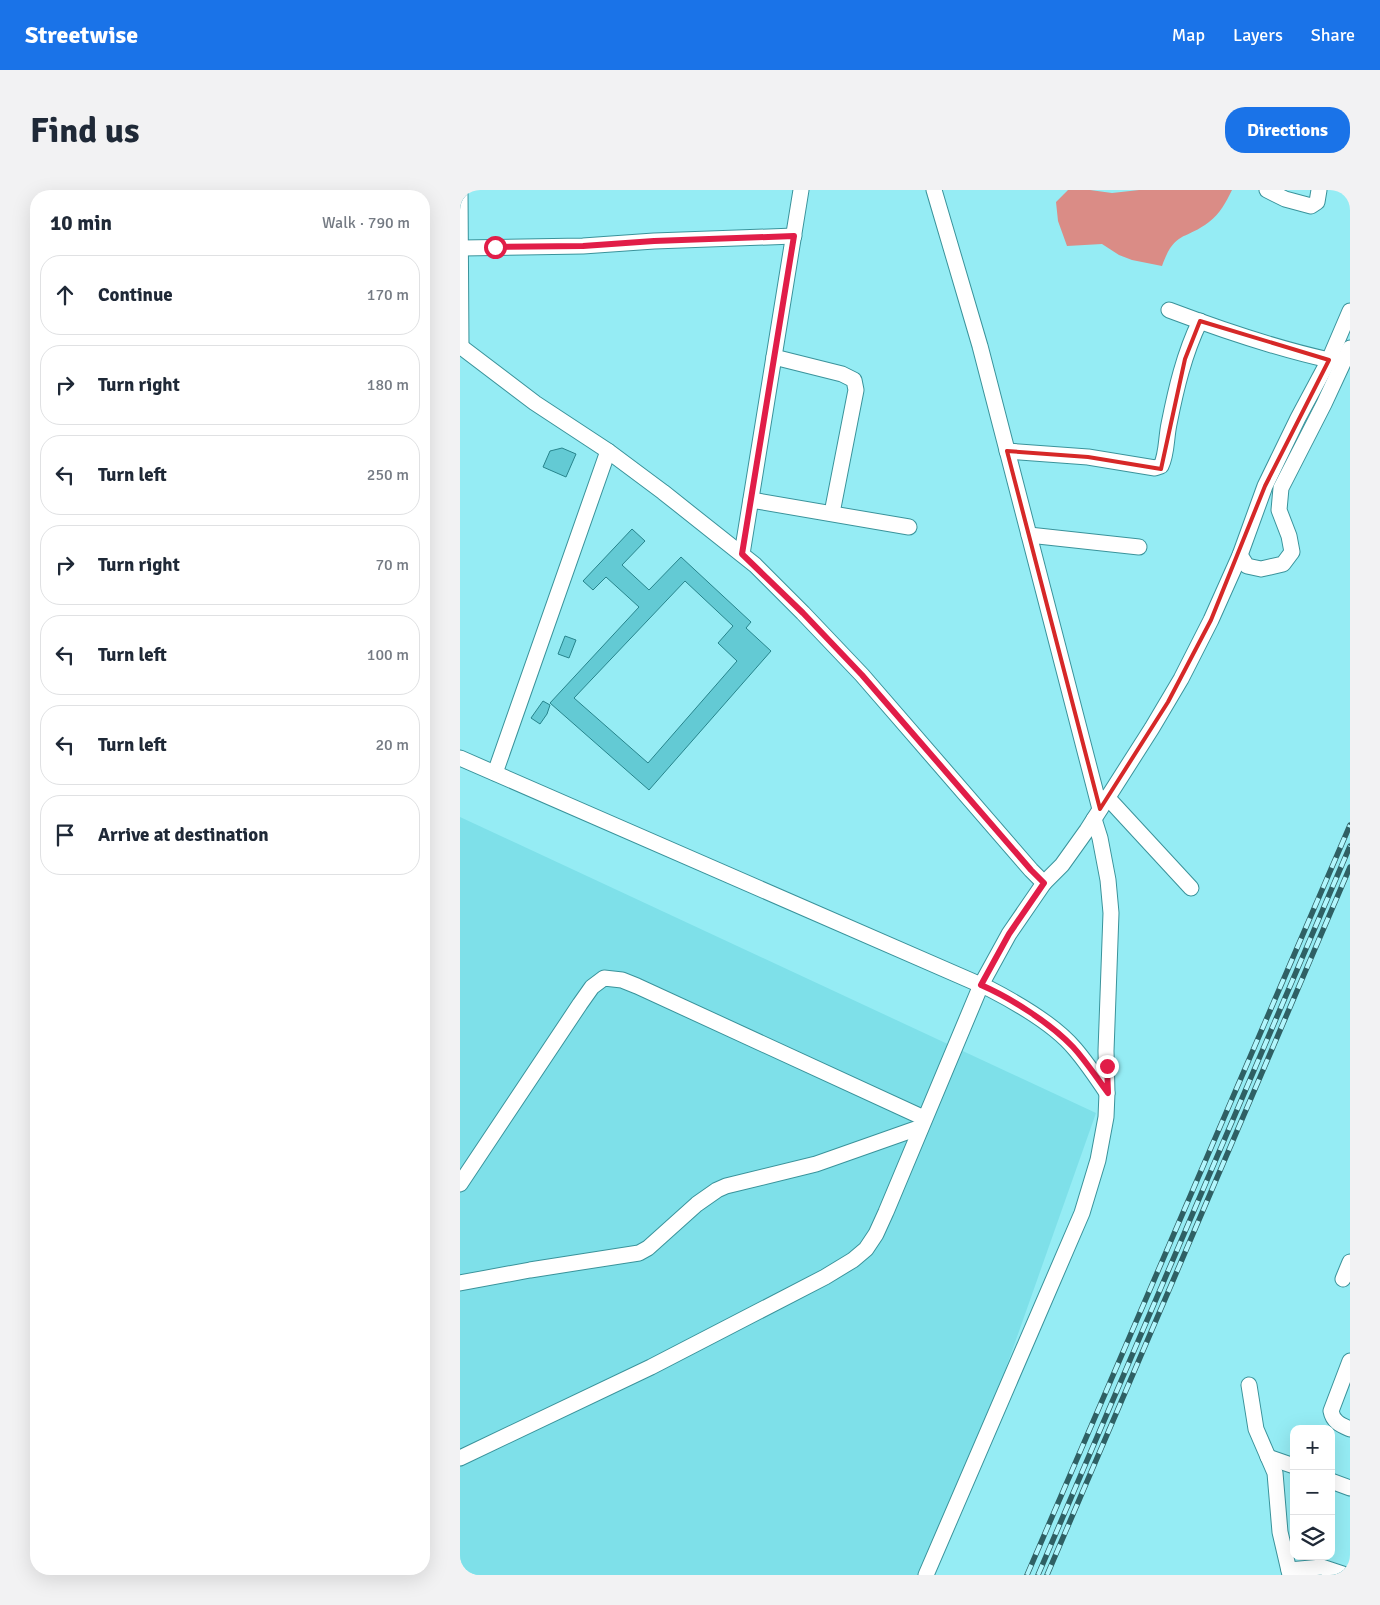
<!DOCTYPE html>
<meta charset="utf-8">
<style>
body{margin:0;font-family:Signika,sans-serif;background:#f2f2f3;color:#1f2937}
.controls{position:absolute;right:15px;bottom:15px;display:grid;overflow:hidden;border-radius:10px;box-shadow:0 5px 20px #0002}
.controls button{width:45px;height:45px;display:grid;place-items:center;padding:0;border:0;border-bottom:1px solid #e0e1e3;background:#fff;color:#1f2937;font:25px sans-serif}
.stop{position:absolute;width:15px;height:15px;margin:-11px;border:4px solid #e11d48;border-radius:50%;background:#fff}
.stop.end{background:#e11d48;border-color:#fff;box-shadow:0 1px 5px #0008}
.list{margin:0;padding:0;list-style:none}
h2{display:flex;justify-content:space-between;align-items:center;height:65px;margin:0;padding:0 20px;font-size:21px}
h2 small{font-size:16px;font-weight:400;color:#747a83}
.list li{display:grid;grid-template-columns:32px 1fr auto;gap:15px;align-items:center;box-sizing:border-box;height:80px;margin:0 10px 10px;padding:0 10px;border:1px solid #e0e1e3;border-radius:20px}
.list b{display:block;font-size:19px;white-space:nowrap}
.list em{font-size:16px;font-style:normal;color:#747a83}
.icon{flex:none;width:28px;height:28px;fill:none;stroke:currentColor;stroke-width:2;stroke-linecap:round;stroke-linejoin:round}
.map{position:relative;flex:none;width:890px;height:1385px;overflow:hidden;border-radius:20px}
header{display:flex;align-items:center;gap:30px;box-sizing:border-box;height:70px;padding:0 25px;background:#1a73e8;color:#fff}
header strong{font-size:24px}
nav{display:flex;gap:28px;margin-inline-start:auto;font-size:18px}
.intro{display:flex;align-items:center;justify-content:space-between;box-sizing:border-box;height:120px;padding:0 30px}
h1{margin:0;font-size:35px}
.button{padding:12px 22px;border-radius:20px;background:#1a73e8;color:#fff;font-size:18px;font-weight:700}
main{display:flex;gap:30px;padding:0 30px}
aside{flex:1;background:#fff;border-radius:20px;box-shadow:0 5px 20px #0002}
.map>svg:first-child{display:block}
.built{fill:#7ee0e9}
.water{fill:#da8c86}
.building{fill:#63cad4;stroke:#27848c;fill-rule:evenodd}
.lines{fill:none;stroke-linecap:round;stroke-linejoin:round}
.minor-casing{stroke:#3a939b;stroke-width:17}
.minor{stroke:#fff;stroke-width:15}
.rail-casing{stroke:#2f6064;stroke-width:5.5}
.rail{stroke:#b2f6fd;stroke-width:4;stroke-dasharray:11;stroke-linecap:butt}
.route{stroke:#e11d48;stroke-width:6}
.marked{fill:none;stroke:#d62828;stroke-width:4;stroke-linejoin:round}
</style>
<header>
<strong>Streetwise</strong>
<nav><a>Map</a><a>Layers</a><a>Share</a></nav>
</header>
<div class="intro"><h1>Find us</h1><a class="button">Directions</a></div>
<main>
<aside>
<h2>10 min<small>Walk · 790 m</small></h2>
<ul class="list">
<li><svg class="icon" aria-label="ahead" viewBox="0 0 24 24"><path d="M12 20V5M6 11l6-6 6 6"/></svg><div><b>Continue</b></div><em>170 m</em></li>
<li><svg class="icon" aria-label="right" viewBox="0 0 24 24"><path d="M7 20v-9h11M14 6l5 5-5 5"/></svg><div><b>Turn right</b></div><em>180 m</em></li>
<li><svg class="icon" aria-label="left" viewBox="0 0 24 24"><path d="M17 20v-9H6M10 6l-5 5 5 5"/></svg><div><b>Turn left</b></div><em>250 m</em></li>
<li><svg class="icon" aria-label="right" viewBox="0 0 24 24"><path d="M7 20v-9h11M14 6l5 5-5 5"/></svg><div><b>Turn right</b></div><em>70 m</em></li>
<li><svg class="icon" aria-label="left" viewBox="0 0 24 24"><path d="M17 20v-9H6M10 6l-5 5 5 5"/></svg><div><b>Turn left</b></div><em>100 m</em></li>
<li><svg class="icon" aria-label="left" viewBox="0 0 24 24"><path d="M17 20v-9H6M10 6l-5 5 5 5"/></svg><div><b>Turn left</b></div><em>20 m</em></li>
<li><svg class="icon" aria-label="arrive" viewBox="0 0 24 24"><path d="M6 21V4h12l-3 4 3 4H6"/></svg><div><b>Arrive at destination</b></div></li>
</ul>
</aside>
<div class="map">
<svg width="890" height="1385" viewBox="0 0 890 1385">
<rect width="100%" height="100%" fill="#95ecf4"/>
<!-- built -->
<polygon class="built" points="0,627 636,923 473,1385 0,1385"/>
<!-- water -->
<path class="water" d="M608,0H630L652,3L679,0H772C766,12 760,24 749,32C724,51 715,40 702,76L672,70L659,65L642,54L607,56L598,31L596,12Z"/>
<!-- building -->
<g class="building">
<polygon points="102,258 116,264 106,287 83,277 90,261"/>
<path d="M172,339L185,351L162,375L189,400L221,367L291,432L286,438L311,461L189,600L90,513L179,417L146,387L133,400L123,391ZM225,391L273,436L258,453L277,471L188,573L114,508Z"/>
<polygon points="105,446 116,450 109,468 98,464"/>
<polygon points="83,511 90,515 87,524 80,534 71,528"/>
</g>
<g class="lines">
<!-- minor casing -->
<g class="minor-casing">
<g id="minor">
<polyline points="0,0 1,157"/>
<polyline points="474,0 520,156 640,619"/>
<polyline points="807,0 825,9 851,16 857,12 859,0"/>
<polyline points="2,58 123,56 194,51 334,46"/>
<path d="M709,120C762,140 815,158 869,170"/>
<polyline points="0,156 75,213 148,261 203,302 295,375 343,423 402,485 571,680 584,693 602,675 627,640 692,538 721,489 751,430 780,365 805,296 838,228 869,170 890,121"/>
<polyline points="314,167 382,184 394,190 396,200 372,323"/>
<path d="M547,261L628,267L695,278L701,276C707,264 706,248 709,234C716,199 724,164 740,131"/>
<polyline points="291,310 449,337"/>
<polyline points="569,345 679,357"/>
<polyline points="282,364 341,0"/>
<polyline points="780,365 787,376 801,379 823,374 832,362 829,346 819,320 821,298 864,214 890,158"/>
<path d="M0,568L530,799C557,813 596,836 615,859C627,873 637,888 647,903"/>
<polyline points="35,583 148,261"/>
<polyline points="647,607 731,698"/>
<polyline points="0,994 120,814 132,797 144,788 162,790 177,796 464,928"/>
<polyline points="883,1089 890,1072"/>
<polyline points="0,1093 70,1080 179,1063 188,1058 237,1014 257,1000 266,996 356,974 461,937"/>
<path d="M890,1171L871,1221C873,1232 881,1235 890,1239"/>
<polyline points="789,1195 796,1239 815,1283 820,1342 830,1385"/>
<polyline points="808,1267 834,1276"/>
<polyline points="0,1268 191,1177 365,1087 393,1070 406,1059 416,1044 426,1022 521,795 549,744 584,693"/>
<polyline points="871,1291 890,1298"/>
<polyline points="829,1380 862,1377 886,1385"/>
<polyline points="466,1385 622,1023 638,970 646,927 647,903 646,861 651,723 648,690 640,648 634,629"/>
</g>
</g>
<!-- minor -->
<use href="#minor" class="minor"/>
<!-- rail casing -->
<g class="rail-casing">
<g id="rail">
<polyline points="567,1385 890,635"/>
<polyline points="578,1385 890,656"/>
<polyline points="587,1385 890,677"/>
</g>
</g>
<!-- rail -->
<use href="#rail" class="rail"/>
</g>
<g class="lines">
<!-- route -->
<path class="route" d="M35,57L123,56L194,51L334,46L282,364L343,423L402,485L571,680L584,693L549,744L521,795C551,808 590,833 613,857C626,871 636,887 648,903L647,876"/>
</g>
<!-- marked area -->
<path class="marked" d="M740,131L869,170L805,296L751,430L708,512L640,619L547,261L628,267L701,279L725,169Z"/>
</svg>
<div class="controls">
<button>+</button>
<button>−</button>
<button><svg class="icon" aria-label="layers" viewBox="0 0 24 24"><path d="M12 4l9 5-9 5-9-5zM3 14l9 5 9-5"/></svg></button>
</div>
<div class="stop" style="left:35px;top:57px"></div>
<div class="stop end" style="left:647px;top:876px"></div>
</div>
</main>
